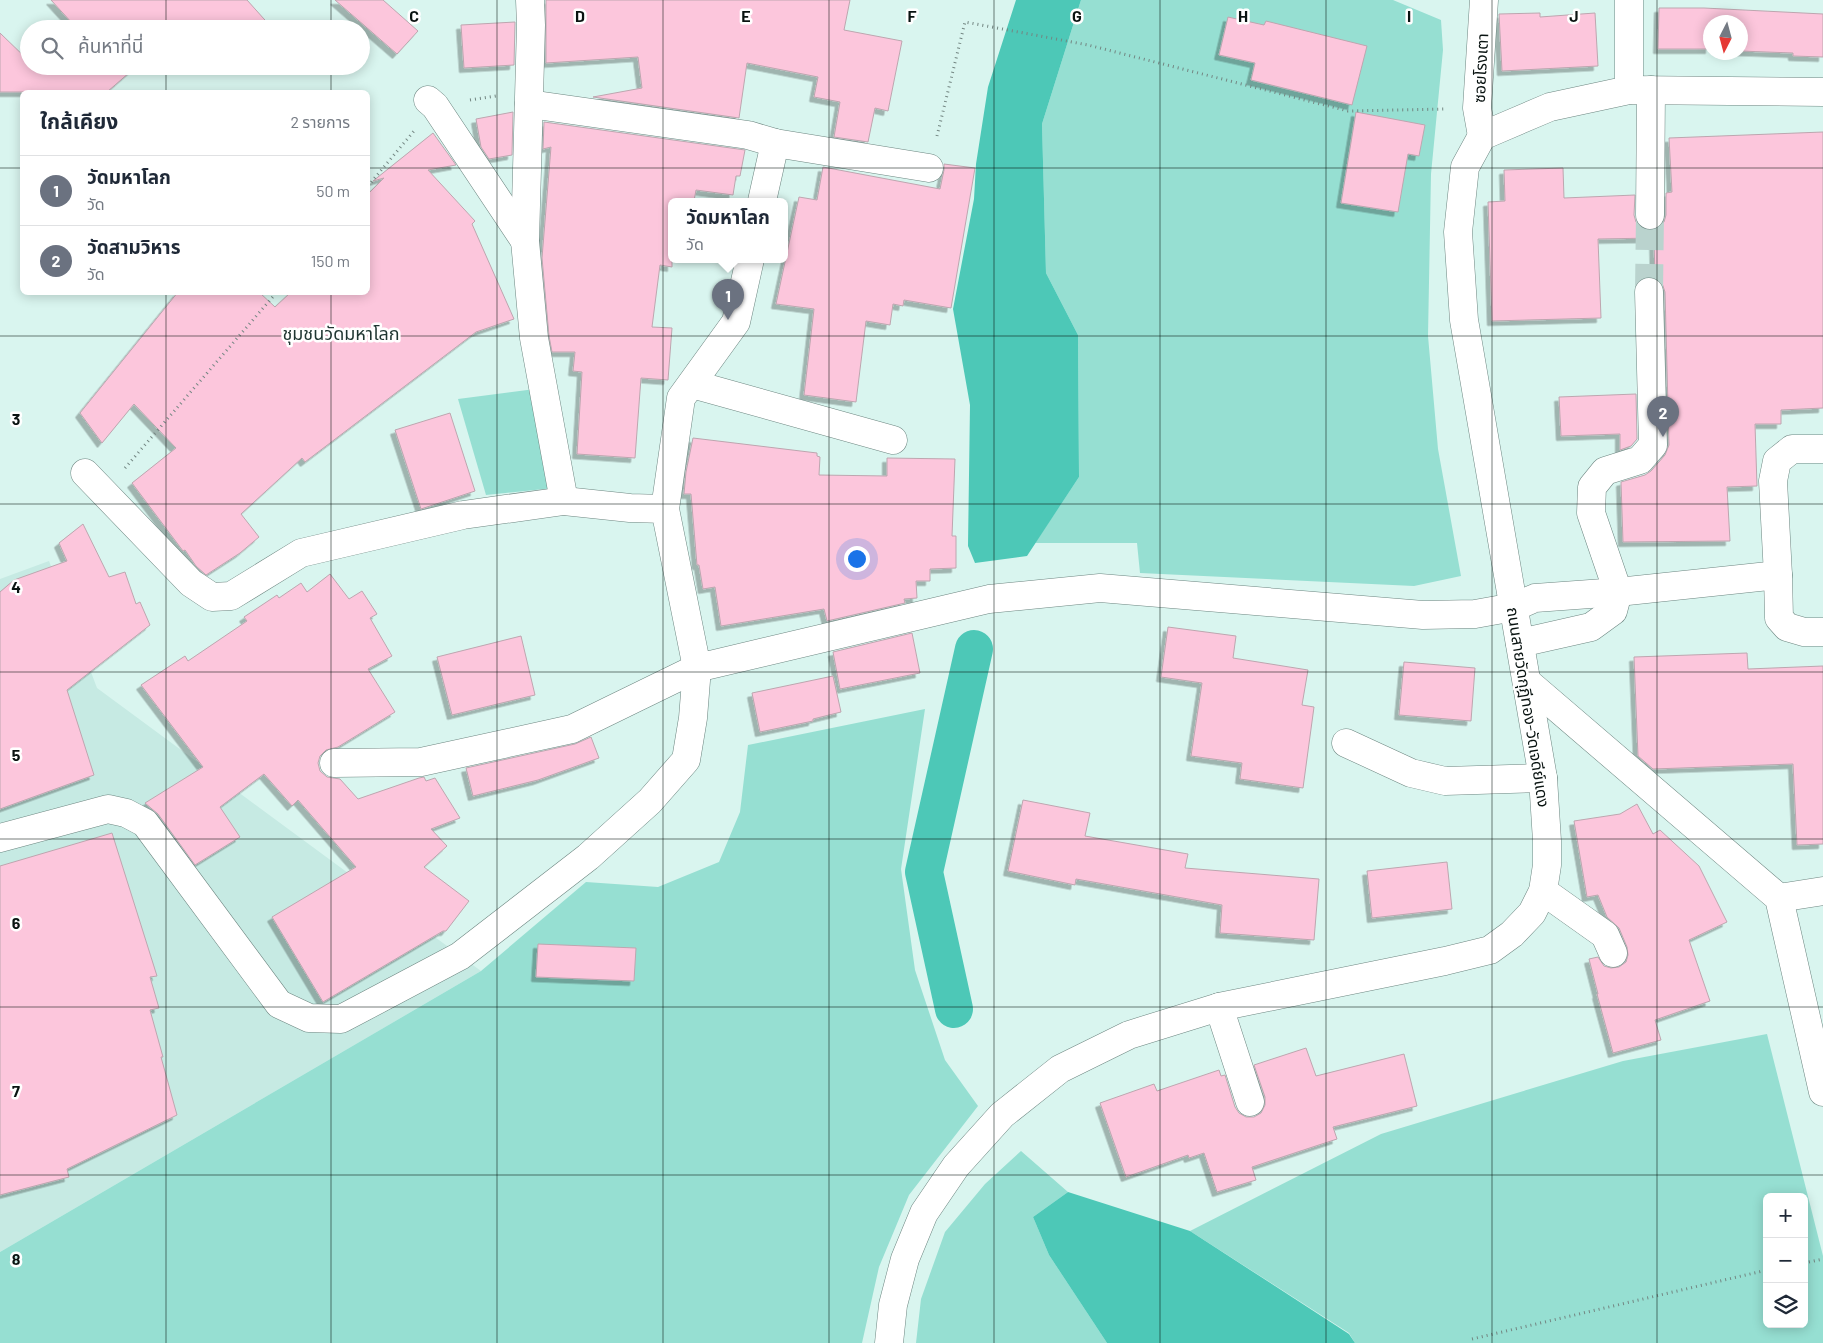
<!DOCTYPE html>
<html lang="th">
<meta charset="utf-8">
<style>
body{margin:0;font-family:Barlow,"Noto Sans Thai",sans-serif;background:#f6f6f7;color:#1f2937}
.controls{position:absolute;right:15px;bottom:15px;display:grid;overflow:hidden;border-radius:8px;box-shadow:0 2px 12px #0003}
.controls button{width:45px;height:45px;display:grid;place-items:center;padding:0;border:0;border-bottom:1px solid #e0e1e3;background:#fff;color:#1f2937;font:25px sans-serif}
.compass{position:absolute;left:1703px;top:15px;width:45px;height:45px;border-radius:50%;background:#fff;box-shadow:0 2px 12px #0003;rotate:186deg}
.you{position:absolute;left:856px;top:558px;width:18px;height:18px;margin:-12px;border:4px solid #fff;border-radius:50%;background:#1a73e8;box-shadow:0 0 0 8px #1a73e833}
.badge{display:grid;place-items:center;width:32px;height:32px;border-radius:50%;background:#d93025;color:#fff;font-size:16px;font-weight:700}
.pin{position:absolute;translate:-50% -41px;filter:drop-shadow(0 1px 2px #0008)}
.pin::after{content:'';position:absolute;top:26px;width:18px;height:15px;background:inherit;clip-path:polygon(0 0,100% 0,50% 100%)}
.popup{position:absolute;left:668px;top:198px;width:120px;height:65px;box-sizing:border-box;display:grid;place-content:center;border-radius:8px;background:#fff;filter:drop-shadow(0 1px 4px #0005);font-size:16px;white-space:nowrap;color:#747a83}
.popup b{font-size:19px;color:#1f2937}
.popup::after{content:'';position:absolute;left:50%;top:100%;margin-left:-10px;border:10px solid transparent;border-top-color:#fff}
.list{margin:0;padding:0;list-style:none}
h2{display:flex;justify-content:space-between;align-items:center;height:65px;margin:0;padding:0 20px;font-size:21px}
h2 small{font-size:16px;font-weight:400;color:#747a83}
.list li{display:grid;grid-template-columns:32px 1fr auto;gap:15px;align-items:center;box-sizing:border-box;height:70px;padding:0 20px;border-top:1px solid #e0e1e3}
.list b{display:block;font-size:19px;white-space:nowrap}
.list p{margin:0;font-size:16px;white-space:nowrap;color:#747a83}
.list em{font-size:16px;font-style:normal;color:#747a83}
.icon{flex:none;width:28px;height:28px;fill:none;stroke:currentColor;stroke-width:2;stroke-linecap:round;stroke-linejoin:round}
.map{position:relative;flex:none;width:1823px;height:1343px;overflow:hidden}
.search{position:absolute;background:#fff;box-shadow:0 2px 12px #0003;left:20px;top:20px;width:350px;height:55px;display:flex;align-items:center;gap:12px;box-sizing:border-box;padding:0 18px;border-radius:28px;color:#747a83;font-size:19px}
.panel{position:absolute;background:#fff;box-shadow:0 2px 12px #0003;left:20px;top:90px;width:350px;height:205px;border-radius:8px}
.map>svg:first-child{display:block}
.built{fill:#c6eae3}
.green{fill:#96dfd2;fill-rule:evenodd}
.water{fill:#4dc8b7}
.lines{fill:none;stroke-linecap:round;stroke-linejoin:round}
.canal{stroke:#4dc8b7;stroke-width:38}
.building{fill:#fcc6dc;stroke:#bda6af;filter:url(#shadow)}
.minor-tunnel{stroke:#bad3ce;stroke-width:28;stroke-dasharray:28 14;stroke-linecap:butt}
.minor-casing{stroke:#6d8681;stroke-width:29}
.major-casing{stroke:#6d8681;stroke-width:29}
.path{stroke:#738682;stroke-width:3;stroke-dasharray:1 4;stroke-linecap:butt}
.minor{stroke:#fff;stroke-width:28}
.major{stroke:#fff;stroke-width:28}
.grid{fill:none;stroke:#091311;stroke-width:1;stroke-opacity:0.55}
.labels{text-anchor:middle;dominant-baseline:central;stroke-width:5;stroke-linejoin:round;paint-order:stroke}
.street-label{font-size:16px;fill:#091311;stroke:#fff}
.neighbourhood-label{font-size:18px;fill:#1f3531;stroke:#fff}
.grid-label{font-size:16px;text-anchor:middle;font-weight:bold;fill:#091311;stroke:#fff;stroke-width:5;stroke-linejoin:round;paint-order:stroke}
</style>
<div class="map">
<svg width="1823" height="1343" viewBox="0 0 1823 1343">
<defs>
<filter id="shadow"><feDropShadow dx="-4.5" dy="4.5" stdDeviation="0" flood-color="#0004"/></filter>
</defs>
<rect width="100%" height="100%" fill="#d9f5ef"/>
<!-- built -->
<polygon class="built" points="49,561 97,688 481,971 0,1252 0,579"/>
<!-- green -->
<g class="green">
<polygon points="1081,0 1393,0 1441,20 1443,50 1431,174 1428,336 1438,449 1461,576 1414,586 1140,573 1137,543 1035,543 1079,477 1078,335 1046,273 1042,124"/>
<polygon points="535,389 554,488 486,495 458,399"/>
<polygon points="925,709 901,869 915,970 945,1060 978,1106 909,1195 879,1267 862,1343 0,1343 0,1252 481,971 586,882 658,887 719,862 740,812 748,745"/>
<path d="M1767,1034L1823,1256V1343H1355L1349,1333L1190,1231L1381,1134L1623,1061ZM1767,1197H1804V1324H1767Z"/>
<polygon points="1021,1151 1068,1192 1033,1217 1049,1255 1107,1343 916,1343 921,1299 945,1232 985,1184"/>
</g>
<!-- water -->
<g class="water">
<polygon points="1016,0 1081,0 1042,124 1046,273 1078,335 1079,477 1027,556 975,563 968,546 970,405 953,309 974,199 976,164 988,87"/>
<polygon points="1068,1192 1190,1231 1349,1334 1355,1343 1107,1343 1049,1255 1033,1217"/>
</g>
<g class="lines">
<!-- canal -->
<polyline class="canal" points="954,1009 924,872 974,649"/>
</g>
<!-- building -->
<g class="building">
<polygon points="51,0 247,0 273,29 66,29 72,23"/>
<polygon points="335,0 383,0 418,31 397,54"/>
<polygon points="546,0 850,0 844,30 902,41 888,111 875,108 868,142 834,137 840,102 814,97 818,77 747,63 739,118 593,97 642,88 638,57 546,63"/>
<polygon points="1659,8 1704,8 1823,14 1823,57 1793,56 1793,53 1740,51 1740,22 1710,22 1710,49 1658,49"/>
<polygon points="1540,13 1540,17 1595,13 1598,66 1502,71 1499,14"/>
<polygon points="1228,17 1264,25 1266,21 1367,46 1352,105 1251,80 1255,63 1219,55"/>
<polygon points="515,22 514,65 464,68 461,25"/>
<polygon points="0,33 29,61 29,66 137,66 107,92 0,92"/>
<polygon points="513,112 512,155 489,159 481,147 476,119"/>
<polygon points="1356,112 1425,125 1419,156 1408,154 1398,212 1341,203"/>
<polygon points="544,122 745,150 740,176 736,176 733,195 696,190 694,201 672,201 672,267 660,265 652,327 672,328 668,380 641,378 635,458 577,454 582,372 573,371 575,352 552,352 549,336 542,258 551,147 543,149"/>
<polygon points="1823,132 1823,408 1781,410 1781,424 1755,424 1757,486 1727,487 1730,541 1623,542 1621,482 1645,475 1651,471 1665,455 1669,445 1665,292 1662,283 1655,278 1654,238 1598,239 1601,318 1492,321 1488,202 1505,201 1504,170 1563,168 1564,198 1635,195 1634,215 1636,222 1643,229 1650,231 1658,228 1664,222 1666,215 1666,193 1672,192 1669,138"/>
<polygon points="433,133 456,165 428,170 475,221 472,224 514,319 476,332 305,462 302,458 241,514 259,537 240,553 206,575 196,566 185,550 183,551 132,483 176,448 134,404 102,443 80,413 178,292 259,292 275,307 291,292 368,292 368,194 384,178 373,181"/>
<polygon points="944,164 975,168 951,308 904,300 903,306 893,304 890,325 866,321 856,402 804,395 814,309 776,304 799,197 817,200 823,167 940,189 944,170"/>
<polygon points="1636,394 1637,439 1631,446 1620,450 1620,434 1561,436 1559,397"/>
<polygon points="450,413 475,491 421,509 395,430"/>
<polygon points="693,438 817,453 817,456 820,457 819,475 887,476 887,458 955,459 952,536 956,536 956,568 930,569 930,581 916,581 917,598 904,599 905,603 827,621 824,609 721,626 715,587 703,589 699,565 697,565 691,494 684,494 686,472"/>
<polygon points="83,524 109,577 125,572 136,604 140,602 150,625 67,690 94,775 0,809 0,592 14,580 67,561 59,543"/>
<polygon points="330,574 349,599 362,591 377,614 370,618 392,656 368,669 395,712 338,747 326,750 320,756 318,763 320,771 327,777 340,779 358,799 419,778 424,777 426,781 435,778 460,818 431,829 447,846 424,867 469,901 446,931 443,931 323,1002 272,917 356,867 298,800 292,806 264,774 220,807 240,837 195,865 158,814 145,803 203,767 141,685 185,656 188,661 247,621 244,617 277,595 279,598 301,583 307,592"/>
<polygon points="1168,627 1236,636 1233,658 1308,670 1302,705 1314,707 1303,788 1240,779 1242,763 1191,756 1202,683 1161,677"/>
<polygon points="912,633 920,673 840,689 833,652"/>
<polygon points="521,636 535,695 452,715 437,657"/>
<polygon points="1747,653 1748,669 1823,666 1823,844 1797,845 1793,764 1653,769 1638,756 1634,657"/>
<polygon points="1404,662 1475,668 1471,721 1399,715"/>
<polygon points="833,676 841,712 813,719 813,721 760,732 752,693"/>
<polygon points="591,737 599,758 538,780 473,796 466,768 575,744"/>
<polygon points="1023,800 1090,813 1085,836 1188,854 1185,868 1319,879 1314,940 1220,933 1222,905 1076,879 1075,885 1008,871"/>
<polygon points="1637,804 1653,834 1660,830 1699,866 1727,922 1689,940 1710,1001 1655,1020 1661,1040 1613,1053 1597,994 1598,994 1589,959 1598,957 1604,966 1611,968 1619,967 1626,962 1628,955 1627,947 1619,928 1607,917 1598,895 1587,897 1574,821 1620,814"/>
<polygon points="112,833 157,976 150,977 159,1008 150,1010 163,1057 161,1057 177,1115 67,1169 69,1177 0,1195 0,866"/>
<polygon points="1447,862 1452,909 1372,918 1367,871"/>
<polygon points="538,944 636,948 634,981 536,977"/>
<polygon points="1306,1048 1316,1076 1404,1054 1417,1106 1333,1127 1337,1139 1252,1167 1256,1180 1217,1192 1204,1153 1189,1158 1188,1155 1126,1177 1100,1103 1154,1084 1157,1091 1219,1070 1221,1076 1225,1075 1235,1107 1239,1113 1246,1117 1254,1117 1261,1113 1265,1105 1265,1097 1254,1065"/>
</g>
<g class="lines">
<!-- minor-tunnel -->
<polyline class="minor-tunnel" points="1649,292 1650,215"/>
<!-- minor casing -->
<g class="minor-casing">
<g id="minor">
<polyline points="530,0 531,25 525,241 534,338 564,501"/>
<polyline points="1629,90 1629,0"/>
<polyline points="428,100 435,106 525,241"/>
<polyline points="529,104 748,135 775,143 929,168"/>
<polyline points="1482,136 1477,108 1484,0"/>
<polyline points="762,201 775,143"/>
<polyline points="1650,215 1651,90"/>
<polyline points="692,384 893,440"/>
<polyline points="85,473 191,583 212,597 231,596 301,553 463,515 564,501 630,508 665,509 697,668 989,599 1100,588 1423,615 1475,614 1514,607 1535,598 1618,592 1778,575 1773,481 1777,461 1792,449 1823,449"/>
<polyline points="665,509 681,398 736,322 750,259"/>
<polyline points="1778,575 1779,618 1787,627 1804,632 1823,632"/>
<polyline points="1520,643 1591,627 1613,611 1618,592 1591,513 1592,487 1605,471 1640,460 1653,445 1649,292"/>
<polyline points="1527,682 1779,898 1823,1092"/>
<polyline points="1346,743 1411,773 1445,781 1543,778"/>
<polyline points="334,763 421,762 572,729 697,668"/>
<polyline points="0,838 108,809 126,813 145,823 279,1004 309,1018 341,1019 460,956 588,857 650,801 686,760 693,718 697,668"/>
<polyline points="1543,891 1605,935 1613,953"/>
<polyline points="1779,898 1823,891"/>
<polyline points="1219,1007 1250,1102"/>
</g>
</g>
<!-- major casing -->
<g class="major-casing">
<polyline id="major" points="889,1343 893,1305 905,1259 924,1213 956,1166 1002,1115 1060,1069 1129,1035 1219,1007 1445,961 1490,950 1512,934 1532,913 1543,891 1547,865 1547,841 1543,778 1464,320 1458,232 1465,167 1482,136 1550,107 1629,90 1823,92"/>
</g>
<!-- path -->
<g class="path">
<polyline points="470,100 496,96"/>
<polyline points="937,136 965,22 1088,45 1348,111 1446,109"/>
<polyline points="368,186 414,131"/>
<polyline points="125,468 277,292"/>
<polyline points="1804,1263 1823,1259"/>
<polyline points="1472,1339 1767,1270"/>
</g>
<!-- minor -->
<use href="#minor" class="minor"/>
<!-- major -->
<use href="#major" class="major"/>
</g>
<!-- grid -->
<path class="grid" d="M166,0V29M331,0V29M497,0V1343M663,0V1343M829,0V1343M994,0V1343M1160,0V1343M1326,0V1343M1492,0V1343M1657,0V1343M166,66V92M331,66V92M0,168H22M368,168H1823M166,292V1343M331,292V1343M0,336H1823M0,504H1823M0,672H1823M0,839H1823M0,1007H1823M0,1175H1823"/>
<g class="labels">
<!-- street labels -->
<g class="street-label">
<text transform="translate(1480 68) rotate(-87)">ซอยโรงเตา</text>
<text transform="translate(1529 707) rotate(81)">ถนนสายวัดกุฎีทอง-วัดเจดีย์แดง</text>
</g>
<!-- neighbourhood labels -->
<g class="neighbourhood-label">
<text x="341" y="333">ชุมชนวัดมหาโลก</text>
</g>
</g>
<g class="grid-label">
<text x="414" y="22">C</text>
<text x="580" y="22">D</text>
<text x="746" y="22">E</text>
<text x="912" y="22">F</text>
<text x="1077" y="22">G</text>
<text x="1243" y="22">H</text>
<text x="1409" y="22">I</text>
<text x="1574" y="22">J</text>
<text x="16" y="425">3</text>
<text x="16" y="593">4</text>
<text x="16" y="761">5</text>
<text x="16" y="929">6</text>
<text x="16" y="1097">7</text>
<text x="16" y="1265">8</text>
</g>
</svg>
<div class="controls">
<button>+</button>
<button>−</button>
<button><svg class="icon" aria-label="layers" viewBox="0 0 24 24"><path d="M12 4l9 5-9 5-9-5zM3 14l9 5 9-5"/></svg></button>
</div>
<svg class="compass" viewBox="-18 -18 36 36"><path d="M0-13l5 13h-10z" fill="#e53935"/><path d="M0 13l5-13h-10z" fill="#747a83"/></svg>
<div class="you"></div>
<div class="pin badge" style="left:728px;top:320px;background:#6b7280">1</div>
<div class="popup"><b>วัดมหาโลก</b>วัด</div>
<div class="pin badge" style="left:1663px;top:437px;background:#6b7280">2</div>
<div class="search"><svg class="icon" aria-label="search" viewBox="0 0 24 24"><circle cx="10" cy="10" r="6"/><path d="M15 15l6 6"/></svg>ค้นหาที่นี่</div>
<section class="panel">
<h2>ใกล้เคียง<small>2 รายการ</small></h2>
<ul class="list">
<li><span class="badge" style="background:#6b7280">1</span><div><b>วัดมหาโลก</b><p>วัด</p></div><em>50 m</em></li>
<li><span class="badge" style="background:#6b7280">2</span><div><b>วัดสามวิหาร</b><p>วัด</p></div><em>150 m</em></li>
</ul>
</section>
</div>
